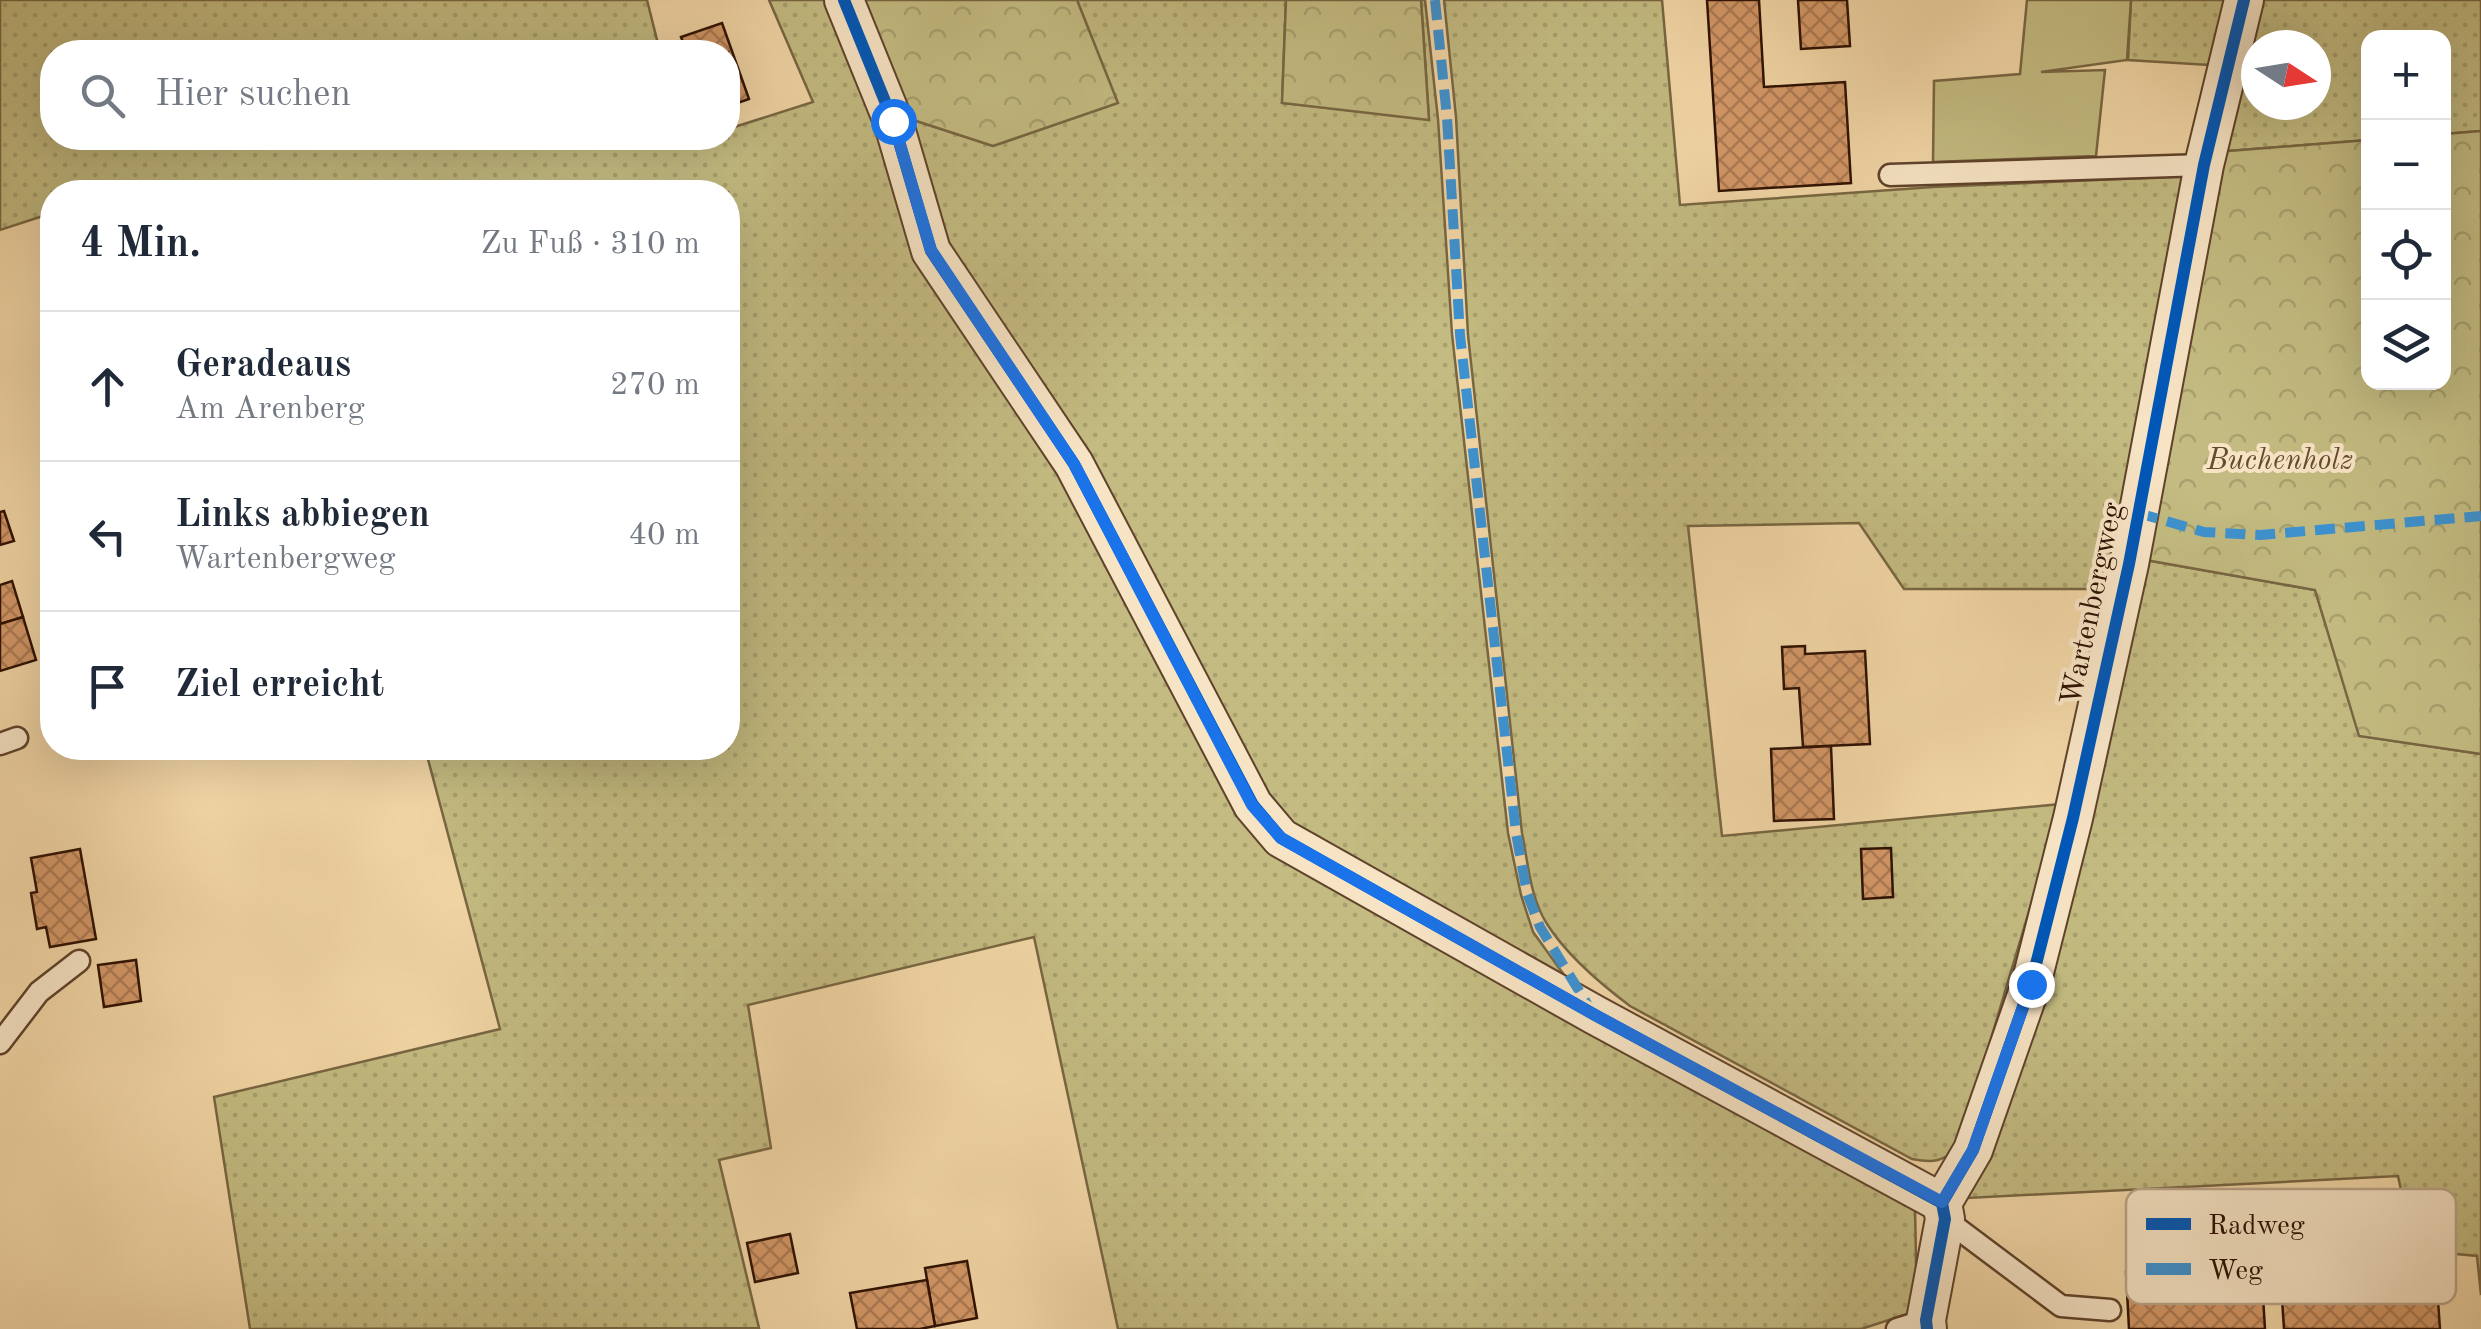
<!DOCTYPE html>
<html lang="de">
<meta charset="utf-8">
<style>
body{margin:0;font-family:"Old Standard TT",serif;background:#f6f6f7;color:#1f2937}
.controls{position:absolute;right:30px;top:30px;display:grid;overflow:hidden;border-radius:20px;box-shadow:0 10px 40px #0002}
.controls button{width:90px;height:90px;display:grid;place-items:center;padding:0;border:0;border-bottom:2px solid #e0e1e3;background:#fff;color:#1f2937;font:50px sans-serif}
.compass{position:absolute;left:2241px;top:30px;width:90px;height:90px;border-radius:50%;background:#fff;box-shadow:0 10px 40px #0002;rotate:102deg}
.stop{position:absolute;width:30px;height:30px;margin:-22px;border:8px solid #1a73e8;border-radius:50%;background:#fff}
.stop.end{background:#1a73e8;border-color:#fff;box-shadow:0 2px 10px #0008}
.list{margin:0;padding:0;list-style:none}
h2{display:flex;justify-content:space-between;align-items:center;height:130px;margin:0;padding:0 40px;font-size:42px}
h2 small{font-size:32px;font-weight:400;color:#747a83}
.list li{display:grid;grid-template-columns:65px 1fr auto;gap:30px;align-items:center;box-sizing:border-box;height:150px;padding:0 40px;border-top:2px solid #e0e1e3}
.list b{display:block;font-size:38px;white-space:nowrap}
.list p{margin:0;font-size:32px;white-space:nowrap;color:#747a83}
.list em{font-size:32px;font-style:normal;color:#747a83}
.icon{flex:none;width:55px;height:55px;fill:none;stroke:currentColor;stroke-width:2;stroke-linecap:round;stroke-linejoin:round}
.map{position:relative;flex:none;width:2481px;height:1329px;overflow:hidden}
.search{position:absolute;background:#fff;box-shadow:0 10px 40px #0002;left:40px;top:40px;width:700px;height:110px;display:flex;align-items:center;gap:25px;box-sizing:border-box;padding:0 35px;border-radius:40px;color:#747a83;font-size:38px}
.panel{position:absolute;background:#fff;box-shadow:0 10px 40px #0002;left:40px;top:180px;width:700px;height:580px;border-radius:40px}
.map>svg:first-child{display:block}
.grass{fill:url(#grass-dots);stroke:#786642;stroke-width:2.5;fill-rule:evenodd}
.forest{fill:url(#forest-crowns);stroke:#786642;stroke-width:2.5}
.park{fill:#c3bb81;stroke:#786642;stroke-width:2.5}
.building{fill:url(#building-cross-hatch);stroke:#2e1102;stroke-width:2.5}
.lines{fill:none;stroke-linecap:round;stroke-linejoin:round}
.service-casing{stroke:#5f422b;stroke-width:25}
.minor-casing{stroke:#5f422b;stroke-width:42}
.service{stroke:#f7e4c5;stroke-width:20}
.minor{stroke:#f7e4c5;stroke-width:38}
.quiet{stroke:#3c92d1;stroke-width:10;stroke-dasharray:20 10;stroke-linecap:butt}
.cycleway-casing{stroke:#f7e4c5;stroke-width:19}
.cycleway{stroke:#0057b8;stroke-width:12}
.route{stroke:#1a73e8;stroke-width:12}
.labels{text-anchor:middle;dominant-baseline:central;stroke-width:8;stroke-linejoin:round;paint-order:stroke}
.park-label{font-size:30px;font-style:italic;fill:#624c2e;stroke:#f7e4c5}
.street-label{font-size:30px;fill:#2e1102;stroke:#f7e4c5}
.key{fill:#f7e4c5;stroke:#bba58a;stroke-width:2.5}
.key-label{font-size:28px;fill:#2e1102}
</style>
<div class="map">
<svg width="2481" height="1329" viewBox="0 0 2481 1329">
<defs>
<pattern id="grass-dots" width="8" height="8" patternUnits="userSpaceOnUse" patternTransform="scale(2.5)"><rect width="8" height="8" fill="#c3bb81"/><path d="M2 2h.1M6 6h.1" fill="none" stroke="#a8a06e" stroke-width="1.8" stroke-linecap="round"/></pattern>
<pattern id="forest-crowns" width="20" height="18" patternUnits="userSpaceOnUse" patternTransform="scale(2.5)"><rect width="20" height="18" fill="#c3bb81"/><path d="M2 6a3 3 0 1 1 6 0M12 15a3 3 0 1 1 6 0" fill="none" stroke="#a8a06e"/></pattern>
<pattern id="building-cross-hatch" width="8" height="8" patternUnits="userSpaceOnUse" patternTransform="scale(2.5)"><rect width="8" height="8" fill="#d39767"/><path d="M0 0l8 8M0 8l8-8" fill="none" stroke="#ac7a53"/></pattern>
</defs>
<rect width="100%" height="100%" fill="#f2d6a6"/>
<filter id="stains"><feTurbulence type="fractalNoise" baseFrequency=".002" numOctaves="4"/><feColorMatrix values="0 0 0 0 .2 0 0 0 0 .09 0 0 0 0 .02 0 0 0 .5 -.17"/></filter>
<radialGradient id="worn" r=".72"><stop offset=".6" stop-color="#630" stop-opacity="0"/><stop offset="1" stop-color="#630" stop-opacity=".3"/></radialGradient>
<!-- grass -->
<g class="grass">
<polygon points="0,0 647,0 660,52 52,52 52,138 681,138 683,142 699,138 728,138 728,129 813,102 769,0 824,0 882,124 1247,811 1915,1207 1917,1311 1861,1329 1118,1329 1034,937 748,1005 771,1148 719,1160 759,1328 250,1329 214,1097 500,1029 425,748 728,748 728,192 145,192 142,183 113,192 52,192 52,213 0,230"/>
<polygon points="1077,0 1286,0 1282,103 1429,119 1421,0 1425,0 1438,119 1452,334 1508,833 1521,895 1533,932 1567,979 1286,828 940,246 904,117 993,146 1117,103"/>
<path d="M1444,0H1662L1680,205L1933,187L2189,176L2108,589H1904L1859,523L1688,526L1722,836L2061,804L1959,1146C1944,1162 1933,1163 1912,1159L1630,1006C1602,985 1566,954 1547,924C1530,898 1528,862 1522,833L1468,335L1456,117Z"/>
<polygon points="2131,0 2225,0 2209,65 2128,60"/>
<path d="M2251,0H2481V131L2444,134V38H2368V140L2216,152ZM2256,45H2316V105H2256Z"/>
<polygon points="2140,559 2315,590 2360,736 2481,754 2481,1295 2477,1256 2414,1250 2398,1176 1968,1198 1986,1156"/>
</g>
<!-- forest -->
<g class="forest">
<polygon points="858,0 1077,0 1118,103 993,146 904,117"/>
<polygon points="1286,0 1421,0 1429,120 1282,103"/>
<polygon points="2481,131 2481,754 2359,736 2315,590 2140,559 2216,152 2368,140 2368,382 2444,382 2444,134"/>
</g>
<!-- park -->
<polygon class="park" points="2027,0 2131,0 2127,60 2041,72 2105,70 2096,156 1933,162 1934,81 2020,74"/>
<!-- building -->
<g class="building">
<polygon points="1707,0 1759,0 1764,87 1845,82 1851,183 1719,191"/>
<polygon points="1798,0 1847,0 1850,46 1801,49"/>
<polygon points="722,23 749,99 729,106 728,52 687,52 681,37"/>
<polygon points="4,511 14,541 0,545 0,512"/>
<polygon points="12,581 23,617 0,624 0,585"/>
<polygon points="23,617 36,660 0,671 0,624"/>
<polygon points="1805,646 1805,654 1865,651 1870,744 1803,747 1799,688 1784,689 1782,647"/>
<polygon points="1831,746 1834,819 1774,821 1771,749"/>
<polygon points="1891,848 1893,897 1863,899 1861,849"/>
<polygon points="80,849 96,939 50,947 46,927 37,929 31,893 37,892 31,858"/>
<polygon points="136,960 141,1001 104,1007 98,965"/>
<polygon points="790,1234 798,1273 755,1282 747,1243"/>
<polygon points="967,1261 977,1318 935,1326 925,1268"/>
<polygon points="2261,1264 2265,1329 2129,1329 2126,1272"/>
<polygon points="2436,1272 2440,1329 2284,1329 2281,1283"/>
<polygon points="927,1280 935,1326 920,1329 857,1329 850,1293"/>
</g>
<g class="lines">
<!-- service casing -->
<g class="service-casing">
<g id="service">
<polyline points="1890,175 2204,165"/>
<polyline points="0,744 17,738"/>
<polyline points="0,1043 39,992 79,961"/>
<polyline points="1945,1219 2061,1306 2110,1310"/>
<polyline points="1897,1329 1926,1320"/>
</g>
</g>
<!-- minor casing -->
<g class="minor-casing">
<g id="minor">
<polyline points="844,0 893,121 931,251 1074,464 1253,805 1281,838 1595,1015 1942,1203"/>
<polyline points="1942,1203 1973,1150 2031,984 2073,818 2129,564 2204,165 2244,0"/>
<polyline points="1927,1329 1926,1320 1945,1219 1942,1203"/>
</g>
</g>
<!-- service -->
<use href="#service" class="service"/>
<!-- minor -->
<use href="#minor" class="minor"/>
<!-- quiet -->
<g class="quiet">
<polyline points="1435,0 1447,117 1460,335 1516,833 1527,893 1540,927 1589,1007"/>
<polyline points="2138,513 2204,532 2260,535 2481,516"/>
</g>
<!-- cycleway casing -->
<g class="cycleway-casing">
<g id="cycleway">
<polyline points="844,0 893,121 931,251 1074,464 1253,805 1281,838 1595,1015 1942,1203"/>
<polyline points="1942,1203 1973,1150 2031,984 2073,818 2129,564 2204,165 2244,0"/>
<polyline points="1927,1329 1926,1320 1945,1219 1942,1203"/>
</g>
</g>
<!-- cycleway -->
<use href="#cycleway" class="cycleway"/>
</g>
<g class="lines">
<!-- route -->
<polyline class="route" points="893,121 931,250 1074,464 1252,805 1281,838 1595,1015 1942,1202 1973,1150 2031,984"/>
</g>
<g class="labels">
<!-- park labels -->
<g class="park-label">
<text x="2280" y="461">Buchenholz</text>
</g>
<!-- street labels -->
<g class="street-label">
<text transform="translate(2093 604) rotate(-78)">Wartenbergweg</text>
</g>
</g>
<!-- legend -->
<rect x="2126" y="1189" width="330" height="115" rx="15" class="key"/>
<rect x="2146" y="1218" width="45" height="12" fill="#0057b8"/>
<rect x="2146" y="1263" width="45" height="12" fill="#3c92d1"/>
<g class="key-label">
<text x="2208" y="1234">Radweg</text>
<text x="2208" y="1279">Weg</text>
</g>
<rect width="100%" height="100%" filter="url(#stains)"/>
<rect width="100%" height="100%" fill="url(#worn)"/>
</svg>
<div class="controls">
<button>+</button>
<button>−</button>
<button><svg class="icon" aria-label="locate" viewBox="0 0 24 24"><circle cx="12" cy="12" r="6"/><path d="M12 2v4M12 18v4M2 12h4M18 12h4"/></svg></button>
<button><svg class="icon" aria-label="layers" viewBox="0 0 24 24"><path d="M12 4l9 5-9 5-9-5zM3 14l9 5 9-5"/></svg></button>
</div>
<svg class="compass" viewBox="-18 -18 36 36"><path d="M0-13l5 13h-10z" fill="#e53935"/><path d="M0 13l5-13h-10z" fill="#747a83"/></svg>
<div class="stop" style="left:893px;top:121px"></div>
<div class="stop end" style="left:2031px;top:984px"></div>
<div class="search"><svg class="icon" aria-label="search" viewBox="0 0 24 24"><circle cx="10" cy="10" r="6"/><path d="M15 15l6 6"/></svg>Hier suchen</div>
<section class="panel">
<h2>4 Min.<small>Zu Fuß · 310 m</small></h2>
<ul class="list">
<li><svg class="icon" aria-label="ahead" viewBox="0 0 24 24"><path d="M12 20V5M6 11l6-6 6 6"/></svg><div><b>Geradeaus</b><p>Am Arenberg</p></div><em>270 m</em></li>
<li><svg class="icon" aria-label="left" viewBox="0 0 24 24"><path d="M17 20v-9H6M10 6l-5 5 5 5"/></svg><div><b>Links abbiegen</b><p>Wartenbergweg</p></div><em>40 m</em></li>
<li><svg class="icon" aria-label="arrive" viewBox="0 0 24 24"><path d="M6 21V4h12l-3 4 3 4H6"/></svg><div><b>Ziel erreicht</b></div></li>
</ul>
</section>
</div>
